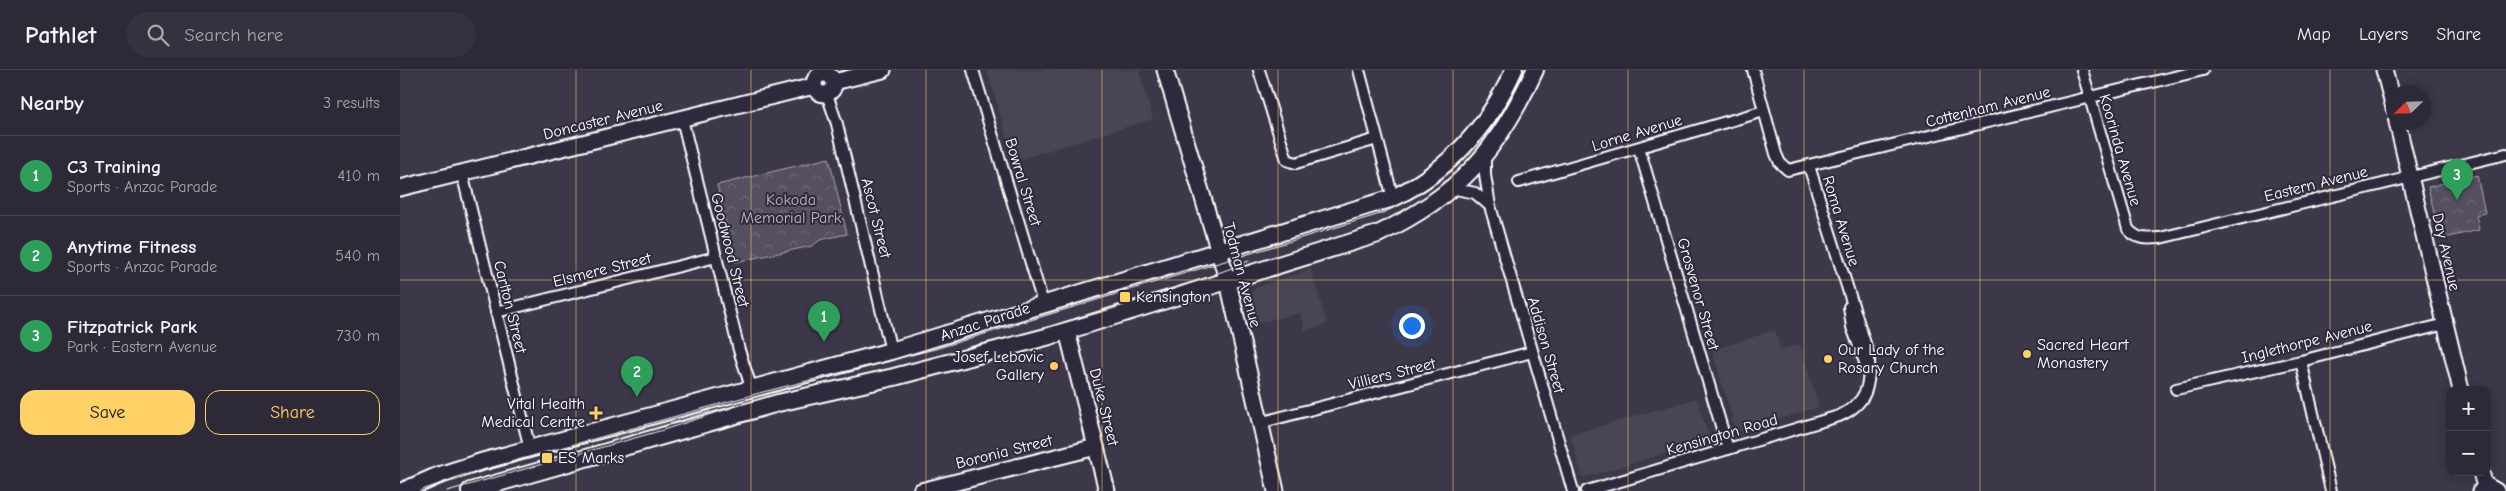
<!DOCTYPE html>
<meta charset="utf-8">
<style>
body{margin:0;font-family:"Comic Neue",sans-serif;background:#35313f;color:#f1f3f6}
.controls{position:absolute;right:15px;bottom:15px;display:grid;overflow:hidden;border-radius:10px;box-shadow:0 2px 12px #0003}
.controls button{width:45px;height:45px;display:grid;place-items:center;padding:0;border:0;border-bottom:1px solid #484552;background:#2d2937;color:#f1f3f6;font:25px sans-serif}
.compass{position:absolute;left:1986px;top:15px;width:45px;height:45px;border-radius:50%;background:#2d2937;box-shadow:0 2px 12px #0003;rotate:247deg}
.you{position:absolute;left:1011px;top:255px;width:18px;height:18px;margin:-12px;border:4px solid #fff;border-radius:50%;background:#1a73e8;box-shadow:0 0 0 8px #1a73e833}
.badge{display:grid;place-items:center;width:32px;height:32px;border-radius:50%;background:#ffd166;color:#fff;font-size:16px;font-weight:700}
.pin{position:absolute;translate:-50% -41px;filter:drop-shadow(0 1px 2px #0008)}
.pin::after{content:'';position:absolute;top:26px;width:18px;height:15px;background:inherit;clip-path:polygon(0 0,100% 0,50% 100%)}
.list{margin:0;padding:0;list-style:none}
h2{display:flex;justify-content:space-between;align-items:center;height:65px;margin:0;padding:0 20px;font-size:21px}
h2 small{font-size:16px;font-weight:400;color:#a7a6ad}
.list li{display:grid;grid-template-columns:32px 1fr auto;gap:15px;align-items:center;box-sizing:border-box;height:80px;padding:0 20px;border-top:1px solid #484552}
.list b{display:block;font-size:19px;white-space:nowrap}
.list p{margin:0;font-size:16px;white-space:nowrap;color:#a7a6ad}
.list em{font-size:16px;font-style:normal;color:#a7a6ad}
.actions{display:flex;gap:10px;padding:15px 20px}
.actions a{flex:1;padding:11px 0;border:1px solid #ffd166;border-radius:15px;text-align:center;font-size:18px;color:#ffd166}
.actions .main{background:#ffd166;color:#111}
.icon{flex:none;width:28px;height:28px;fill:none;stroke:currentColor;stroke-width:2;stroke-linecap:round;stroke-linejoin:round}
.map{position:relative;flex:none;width:2106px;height:421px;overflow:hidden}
header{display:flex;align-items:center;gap:30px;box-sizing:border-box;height:70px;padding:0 25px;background:#2d2937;border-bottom:1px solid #484552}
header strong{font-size:24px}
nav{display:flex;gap:28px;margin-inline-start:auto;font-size:18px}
.search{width:350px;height:45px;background:#35313f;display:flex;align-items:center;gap:12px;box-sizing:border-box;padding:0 18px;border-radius:28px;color:#a7a6ad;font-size:19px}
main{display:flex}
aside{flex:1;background:#2d2937}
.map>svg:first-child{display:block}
.built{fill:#494455}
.green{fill:#555060;stroke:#aaa8b0}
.park{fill:url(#park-crowns);stroke:#aaa8b0}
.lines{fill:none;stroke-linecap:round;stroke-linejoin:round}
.street-casing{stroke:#fff;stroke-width:14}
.secondary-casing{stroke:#fff;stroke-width:19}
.primary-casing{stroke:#fff;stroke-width:20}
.street{stroke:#2f2a3d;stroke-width:10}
.secondary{stroke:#2f2a3d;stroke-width:15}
.primary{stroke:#2f2a3d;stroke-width:16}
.tram{stroke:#fff;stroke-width:1}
.grid{fill:none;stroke:#ffd166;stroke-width:1;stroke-opacity:0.55}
.poi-dot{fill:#ffd166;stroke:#2f2a3d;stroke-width:2}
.labels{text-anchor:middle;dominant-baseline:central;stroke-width:4;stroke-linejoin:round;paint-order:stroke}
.street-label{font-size:16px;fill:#fff;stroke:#2f2a3d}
.park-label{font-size:16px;fill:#bbb9bf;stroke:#2f2a3d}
.poi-label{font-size:16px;fill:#fff;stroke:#2f2a3d;text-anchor:start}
</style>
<header>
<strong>Pathlet</strong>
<div class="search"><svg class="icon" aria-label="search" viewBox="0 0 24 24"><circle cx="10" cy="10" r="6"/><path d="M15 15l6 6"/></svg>Search here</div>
<nav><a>Map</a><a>Layers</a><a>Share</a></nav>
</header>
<main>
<aside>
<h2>Nearby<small>3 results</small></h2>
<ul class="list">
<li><span class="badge" style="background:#2e9e5b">1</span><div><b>C3 Training</b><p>Sports · Anzac Parade</p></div><em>410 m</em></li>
<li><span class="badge" style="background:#2e9e5b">2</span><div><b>Anytime Fitness</b><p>Sports · Anzac Parade</p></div><em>540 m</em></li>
<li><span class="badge" style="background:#2e9e5b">3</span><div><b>Fitzpatrick Park</b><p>Park · Eastern Avenue</p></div><em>730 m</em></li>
</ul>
<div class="actions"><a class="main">Save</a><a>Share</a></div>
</aside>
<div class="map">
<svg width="2106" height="421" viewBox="0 0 2106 421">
<defs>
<pattern id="park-crowns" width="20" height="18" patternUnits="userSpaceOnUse" patternTransform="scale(1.25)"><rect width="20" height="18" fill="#555060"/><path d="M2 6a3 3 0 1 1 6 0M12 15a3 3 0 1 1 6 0" fill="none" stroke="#6e6a78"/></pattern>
</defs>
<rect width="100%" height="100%" fill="#3c3749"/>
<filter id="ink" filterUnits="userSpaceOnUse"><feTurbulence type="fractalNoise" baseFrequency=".02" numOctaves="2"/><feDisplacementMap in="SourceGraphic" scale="10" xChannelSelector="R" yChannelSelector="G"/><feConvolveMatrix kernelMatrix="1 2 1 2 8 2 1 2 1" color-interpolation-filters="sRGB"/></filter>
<g filter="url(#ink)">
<!-- built -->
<g class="built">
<polygon points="587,0 739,0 753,49 614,91"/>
<polygon points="911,199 927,254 905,261 900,243 858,253 852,225 855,218"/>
<polygon points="1375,260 1381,280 1400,274 1419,337 1336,362 1312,280"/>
<polygon points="1297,328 1310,370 1183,408 1170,365"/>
</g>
<!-- green -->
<polygon class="green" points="309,339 310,341 216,371 214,365"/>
<!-- park -->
<g class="park">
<polygon points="429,88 447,164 420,170 412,176 335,192 317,115"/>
<polygon points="2077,105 2085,143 2076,145 2079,160 2040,169 2028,117"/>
</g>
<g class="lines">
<!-- street casing -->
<g class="street-casing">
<g id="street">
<polyline points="421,0 422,4"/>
<polyline points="573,0 643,233"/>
<polyline points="859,0 887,90 896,93 977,69"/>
<polyline points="959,0 993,128"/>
<polyline points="1353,0 1376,84 1380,93 1388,100 1803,0"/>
<path d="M1682,0L1728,159C1737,170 1746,169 1760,168L2106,84"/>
<polyline points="427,24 437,54 491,281"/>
<polyline points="282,49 339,280 351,317"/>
<polyline points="1239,78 1328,379"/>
<polyline points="1085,86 1085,105 1090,136 1173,421"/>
<polyline points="62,103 130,379"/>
<polyline points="1119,112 1364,41"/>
<polyline points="1051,118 1075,123 1090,136"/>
<polyline points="1449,237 1452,257 1466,295"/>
<polyline points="96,242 316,187"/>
<polyline points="1901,291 1931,421"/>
<polyline points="1776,319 1901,291 2045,254"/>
<polyline points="859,353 1132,282"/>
<path d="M1187,421L1439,346C1468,333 1470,315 1469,286L1409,96"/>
</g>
</g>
<!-- secondary casing -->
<g class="secondary-casing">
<g id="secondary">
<polyline points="765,0 828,212 876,421"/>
<polyline points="1984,0 1994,38"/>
<circle cx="424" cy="14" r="10"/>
<polyline points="434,12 483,0"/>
<polyline points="1997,52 2061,320"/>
<polyline points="0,118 414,16"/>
<polyline points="667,261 707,421"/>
<polyline points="2081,402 2085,417"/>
<polyline points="521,421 696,377"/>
<polyline points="2081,421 2089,417 2096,421"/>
</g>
</g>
<!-- primary casing -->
<g class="primary-casing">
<g id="primary">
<path d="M3,421L37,406L81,392L491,281L993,128C1050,100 1088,57 1114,0"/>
<path d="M70,421L378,333L494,307L650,266L978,164C1059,126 1098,80 1135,0"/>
</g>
</g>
<!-- street -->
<use href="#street" class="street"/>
<!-- secondary -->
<use href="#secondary" class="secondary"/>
<!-- primary -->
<use href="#primary" class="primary"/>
<!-- tram -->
<g class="tram">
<path d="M565,278C661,255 758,228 849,191"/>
<path d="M20,421L60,406L363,322L535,279L980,144C1050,115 1092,68 1123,0"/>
<polyline points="47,421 263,360 337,336"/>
</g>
</g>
</g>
<!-- grid -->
<path class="grid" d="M176,0V421M351,0V421M526,0V421M702,0V421M878,0V421M1053,0V421M1228,0V421M1404,0V421M1580,0V421M1755,0V421M1930,0V421M0,210H2106"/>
<!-- markers -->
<g class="poi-dot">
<rect x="719" y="221" width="12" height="12" rx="2.5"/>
<circle cx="1627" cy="284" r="5"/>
<circle cx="1428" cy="289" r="5"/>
<circle cx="654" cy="296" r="5"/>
<path d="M193.5 335.5h5v5h5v5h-5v5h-5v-5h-5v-5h5z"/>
<rect x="141" y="382" width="12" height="12" rx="2.5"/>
</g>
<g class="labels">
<!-- street labels -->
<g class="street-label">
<text transform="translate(1588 37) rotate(-14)">Cottenham Avenue</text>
<text transform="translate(203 50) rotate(-14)">Doncaster Avenue</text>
<text transform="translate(1237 63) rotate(-17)">Lorne Avenue</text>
<text transform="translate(1720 80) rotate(74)">Koorinda Avenue</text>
<text transform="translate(623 112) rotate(73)">Bowral Street</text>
<text transform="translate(1916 114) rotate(-14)">Eastern Avenue</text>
<text transform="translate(476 148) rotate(76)">Ascot Street</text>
<text transform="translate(1441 151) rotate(73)">Roma Avenue</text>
<text transform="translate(330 180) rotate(76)">Goodwood Street</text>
<text transform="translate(2046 182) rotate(77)">Day Avenue</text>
<text transform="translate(202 200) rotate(-14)">Elsmere Street</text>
<text transform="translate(842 205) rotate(75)">Todman Avenue</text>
<text transform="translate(1298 224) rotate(74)">Grosvenor Street</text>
<text transform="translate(110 237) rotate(76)">Carlton Street</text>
<text transform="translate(585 252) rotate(-18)">Anzac Parade</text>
<text transform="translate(1907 272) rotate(-14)">Inglethorpe Avenue</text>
<text transform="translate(1146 275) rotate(74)">Addison Street</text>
<text transform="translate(992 304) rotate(-14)">Villiers Street</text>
<text transform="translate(704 337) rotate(76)">Duke Street</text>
<text transform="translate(1322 365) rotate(-16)">Kensington Road</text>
<text transform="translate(604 382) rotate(-14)">Boronia Street</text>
</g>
<!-- park labels -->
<g class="park-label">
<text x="391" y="130">Kokoda<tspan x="391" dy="18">Memorial Park</tspan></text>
</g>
<!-- poi labels -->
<g class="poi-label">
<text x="736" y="227">Kensington</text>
<text x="1637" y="275">Sacred Heart<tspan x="1637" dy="18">Monastery</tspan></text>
<text x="1438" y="280">Our Lady of the<tspan x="1438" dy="18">Rosary Church</tspan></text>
<text x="644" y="287" text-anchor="end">Josef Lebovic<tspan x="644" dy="18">Gallery</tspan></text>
<text x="185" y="334" text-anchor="end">Vital Health<tspan x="185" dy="18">Medical Centre</tspan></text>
<text x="158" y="388">ES Marks</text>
</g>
</g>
</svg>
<div class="controls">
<button>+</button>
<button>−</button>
</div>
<svg class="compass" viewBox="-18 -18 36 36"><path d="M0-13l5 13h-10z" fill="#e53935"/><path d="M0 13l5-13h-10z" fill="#a7a6ad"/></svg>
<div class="you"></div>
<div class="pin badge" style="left:424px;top:272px;background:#2e9e5b">1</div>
<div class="pin badge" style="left:237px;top:327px;background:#2e9e5b">2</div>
<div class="pin badge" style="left:2057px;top:130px;background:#2e9e5b">3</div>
</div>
</main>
